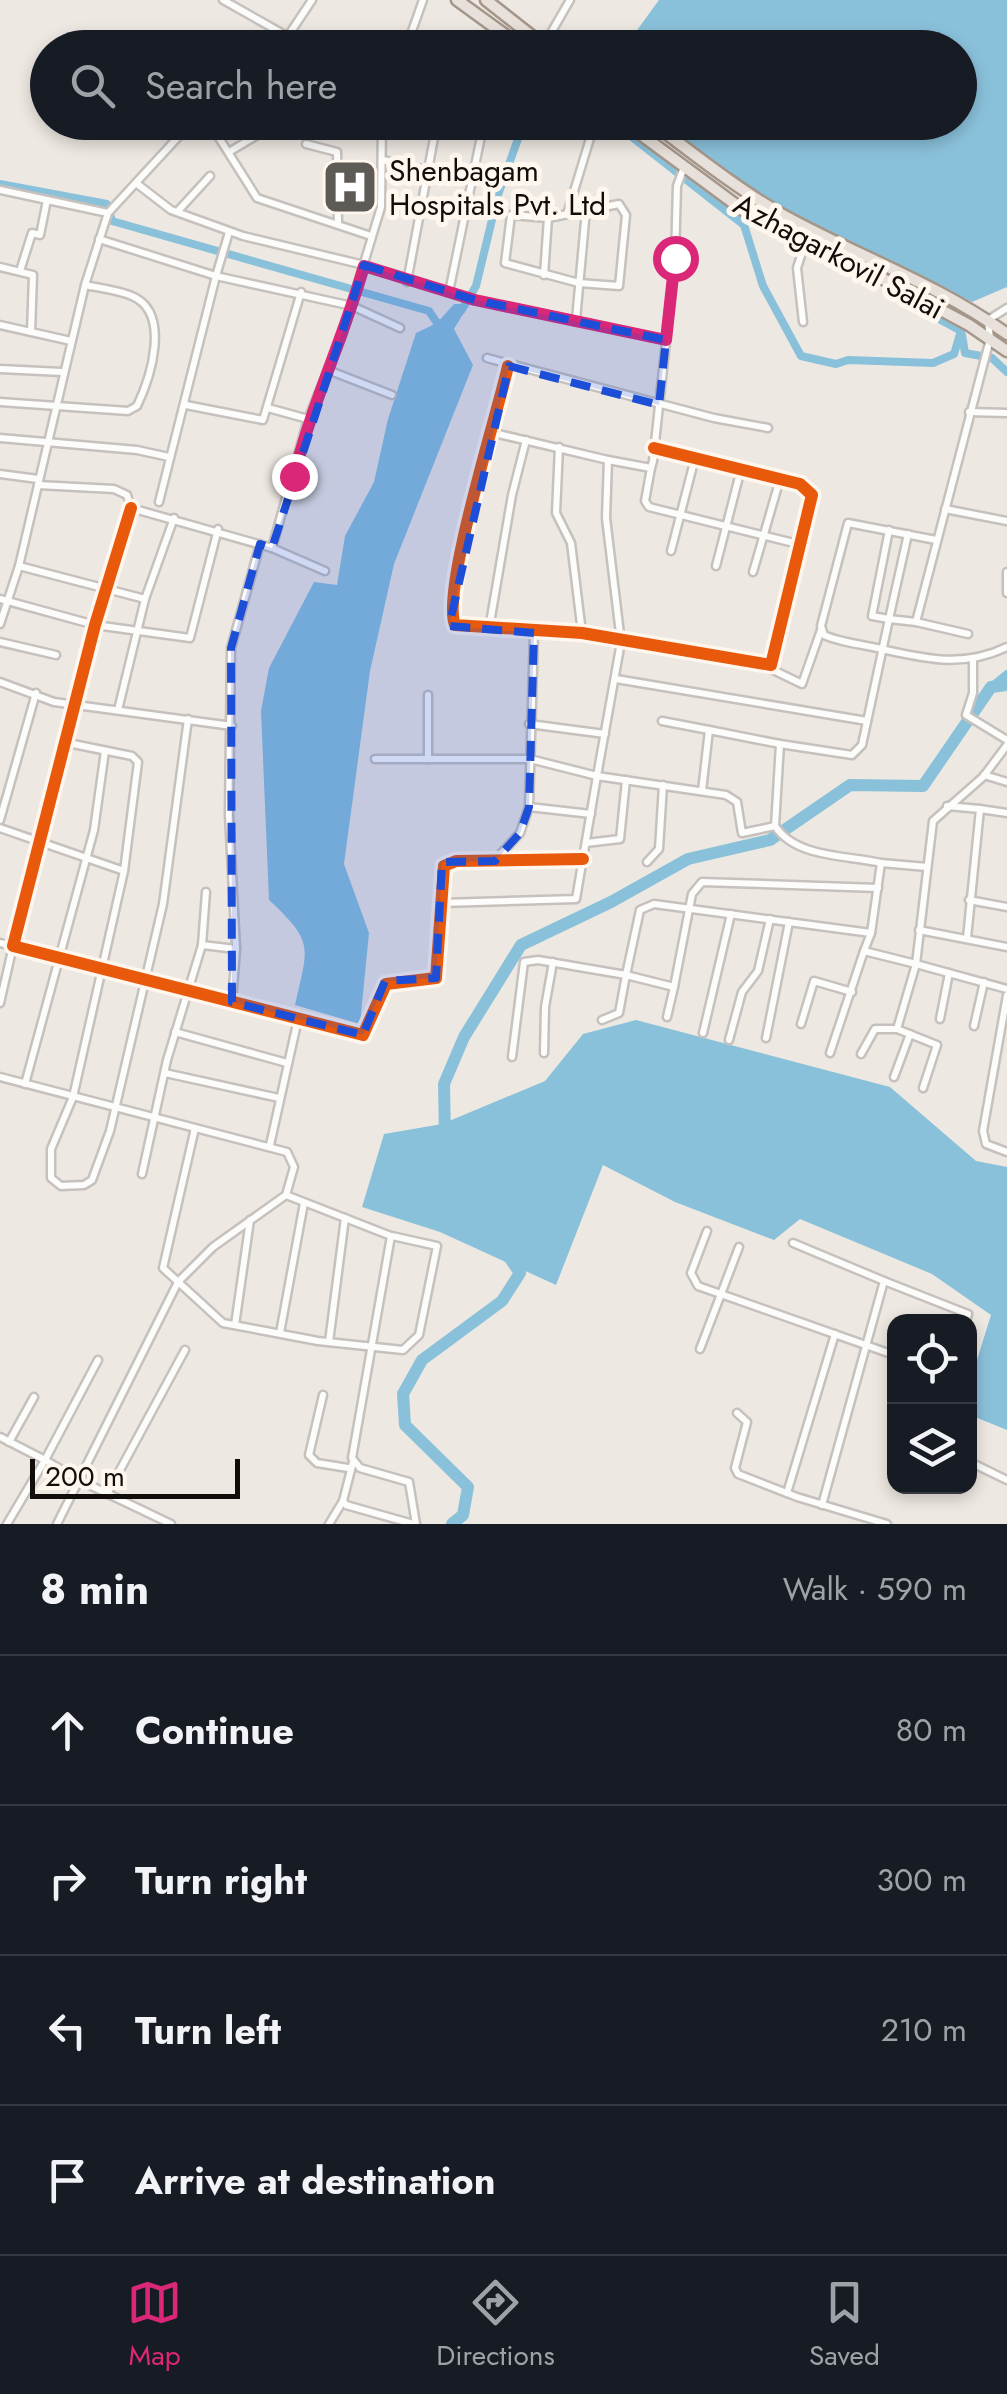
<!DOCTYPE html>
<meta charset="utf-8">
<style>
body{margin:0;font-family:Jost,sans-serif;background:#20242c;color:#f1f3f6}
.controls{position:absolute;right:30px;bottom:30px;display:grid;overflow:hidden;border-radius:20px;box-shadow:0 5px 15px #0003}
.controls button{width:90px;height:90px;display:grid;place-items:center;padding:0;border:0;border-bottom:2px solid #363941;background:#171b24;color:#f1f3f6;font:50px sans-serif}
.scale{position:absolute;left:30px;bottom:25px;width:210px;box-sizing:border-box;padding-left:10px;border:5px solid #110d0a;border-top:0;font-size:28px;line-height:35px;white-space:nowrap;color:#110d0a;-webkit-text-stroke:8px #fff6ed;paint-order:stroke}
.stop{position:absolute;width:30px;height:30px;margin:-22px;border:8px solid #db2777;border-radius:50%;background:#fff}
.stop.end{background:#db2777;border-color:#fff;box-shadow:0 2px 10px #0008}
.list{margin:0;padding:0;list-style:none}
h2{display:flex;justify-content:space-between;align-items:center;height:130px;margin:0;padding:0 40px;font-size:42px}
h2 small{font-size:32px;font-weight:400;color:#9ea1a6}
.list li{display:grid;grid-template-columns:65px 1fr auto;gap:30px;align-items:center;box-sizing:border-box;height:150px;padding:0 40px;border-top:2px solid #363941}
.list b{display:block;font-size:38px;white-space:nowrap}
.list em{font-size:32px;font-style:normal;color:#9ea1a6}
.icon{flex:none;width:55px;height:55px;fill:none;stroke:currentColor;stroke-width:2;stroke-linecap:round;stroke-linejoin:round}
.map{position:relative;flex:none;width:1007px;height:1524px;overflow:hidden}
.search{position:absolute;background:#171b24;box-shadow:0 5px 15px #0003;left:30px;right:30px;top:30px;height:110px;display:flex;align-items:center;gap:25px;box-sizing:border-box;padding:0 35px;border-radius:55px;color:#9ea1a6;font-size:38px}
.sheet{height:730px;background:#171b24}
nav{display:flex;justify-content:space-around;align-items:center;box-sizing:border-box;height:140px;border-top:2px solid #363941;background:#171b24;font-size:28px;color:#9ea1a6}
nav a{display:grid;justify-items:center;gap:5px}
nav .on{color:#db2777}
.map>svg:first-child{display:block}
.water{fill:#8ac1da}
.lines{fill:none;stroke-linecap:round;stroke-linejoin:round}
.canal{stroke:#8ac1da;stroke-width:8}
.river{stroke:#8ac1da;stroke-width:12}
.minor-casing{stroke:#c6c1bd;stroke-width:11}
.primary-casing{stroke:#a5968a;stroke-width:15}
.minor{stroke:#fcfcfb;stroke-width:6}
.primary{stroke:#e8e0da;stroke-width:10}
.cycleway-casing{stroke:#fff6ed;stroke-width:19}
.cycleway{stroke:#e8590c;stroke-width:12}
.route{stroke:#db2777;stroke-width:12}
.marked{fill:#1d4ed8;fill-opacity:0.2;stroke:#1d4ed8;stroke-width:8;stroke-dasharray:20 12;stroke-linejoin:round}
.labels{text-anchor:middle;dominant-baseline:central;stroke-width:10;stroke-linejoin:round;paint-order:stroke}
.poi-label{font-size:30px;fill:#110d0a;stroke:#fff6ed;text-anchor:start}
.street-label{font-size:30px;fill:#110d0a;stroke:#fff6ed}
</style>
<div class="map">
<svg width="1007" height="1524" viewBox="0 0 1007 1524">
<rect width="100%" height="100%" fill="#eee8e2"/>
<!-- water -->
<g class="water">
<polygon points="659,0 1007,0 1007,287 972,302 781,208 732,178 657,123 960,122 960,48 624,48"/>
<path d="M454,304H469L454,329L473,365L394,564L370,671L344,864L369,933L360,1024L295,1005C308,946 315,943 269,900L261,711L269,668L314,582L337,585L345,536L374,482L388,419L416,333L437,323Z"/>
<polygon points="636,1020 890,1087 976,1161 1007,1167 1007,1430 970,1415 971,1379 991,1315 932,1274 800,1219 774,1240 675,1202 603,1165 556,1285 440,1232 362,1207 384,1134 442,1124 545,1081 583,1034"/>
</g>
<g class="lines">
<!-- canal -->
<g class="canal">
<polyline points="613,122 744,225 763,286 801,356 836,364 848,360 933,363 954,354 961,331 919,308 933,282 942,276"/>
<polyline points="0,184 107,204 112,221 429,311 437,323 447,323"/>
<polyline points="461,311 476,286 498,195 524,122"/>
<polyline points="962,335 965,353 992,358 1007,372"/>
<polyline points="991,687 1007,674"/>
</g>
<!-- river -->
<g class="river">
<polyline points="445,1139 444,1084 464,1037 521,945 611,902 688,859 770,840 850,785 923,786 991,687 1007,685"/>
<polyline points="452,1524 463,1515 468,1487 405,1425 403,1394 422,1360 502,1301 520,1273 509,1257"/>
</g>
<!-- minor casing -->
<g class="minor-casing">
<g id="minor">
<polyline points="223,0 287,36"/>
<polyline points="544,45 570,0"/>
<polyline points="280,48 312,0"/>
<polyline points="406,48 423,0"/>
<polyline points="209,122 257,198 371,236"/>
<polyline points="306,144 337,152 338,224"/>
<polyline points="229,152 279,122"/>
<polyline points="383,160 473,181"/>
<polyline points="136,183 171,210 243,236 364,265 475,300 666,340"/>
<polyline points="0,190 108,213"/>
<polygon points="619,204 626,215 619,286 579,283 505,263 511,215 548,218"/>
<polyline points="568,211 595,122"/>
<polyline points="177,212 210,176"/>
<polyline points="99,239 216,276 229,232"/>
<polyline points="0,267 33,275 31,332"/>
<polyline points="20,271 32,233 40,235 47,200"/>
<polyline points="544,275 548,218"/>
<polyline points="407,282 437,122"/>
<polyline points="449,292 484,122"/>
<polyline points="576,320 586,210"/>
<polyline points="803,322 797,268 805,243"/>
<polyline points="0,325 71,341"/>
<polyline points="487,358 714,418 768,428"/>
<path d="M508,366C498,412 441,591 455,625L582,633L771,665L812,495L800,484L654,448"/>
<polyline points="0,369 62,372"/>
<polyline points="328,370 392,395"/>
<path d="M0,402L128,411L137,406C150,379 172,313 132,296C118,290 100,288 85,285"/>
<polyline points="186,405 263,420 301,292"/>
<polyline points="268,408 308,419"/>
<polyline points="969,412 1007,413"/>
<polyline points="490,432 608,460"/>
<polyline points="0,438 137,450 169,457"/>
<polyline points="559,447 556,513 571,543 582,633"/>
<polyline points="651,468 645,501 649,507 802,545"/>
<polyline points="0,474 38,479"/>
<polyline points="38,485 114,489 127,495 131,508 272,548 308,419 342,336 381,207 382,122"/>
<polyline points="159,502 216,276 352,306 400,328"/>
<polyline points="131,508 95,625 13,946 363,1035 386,984 436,978 444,866 456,861 583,859"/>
<polyline points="945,509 1007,521"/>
<polyline points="889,530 872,616 889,619 908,534"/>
<path d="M936,540L848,523L821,626L824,635C839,642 859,644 877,648C923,658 962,669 1007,647"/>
<polyline points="272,548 325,571"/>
<polyline points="671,551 695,458"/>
<polyline points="19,566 145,599"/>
<polyline points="716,566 741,469"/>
<polyline points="753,572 780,479"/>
<polyline points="1007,572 1007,593"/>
<polyline points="0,599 95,625 190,638 218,529"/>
<polyline points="916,622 968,634"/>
<polyline points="0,624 19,566 85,285 108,213 192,122"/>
<polyline points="489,629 512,495 526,440"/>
<polyline points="0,642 56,655"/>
<polyline points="973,660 973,693 966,715 1007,740"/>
<polyline points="769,668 802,684 821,630"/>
<polyline points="616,679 867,721"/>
<polyline points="0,682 54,702 232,726"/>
<polyline points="118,710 145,599 174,518"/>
<polyline points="662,721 709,730"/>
<polyline points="529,724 605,734"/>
<polyline points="1007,745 983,777 933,821 916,964 1007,989"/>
<polyline points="375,759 530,759 597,776 621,642 606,518 608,460 651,468 653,461 675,259 677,186 684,167"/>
<polyline points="428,759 428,695"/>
<polyline points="984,775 1007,782"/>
<polyline points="702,791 709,730 780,744"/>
<polyline points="947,806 980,809 967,938"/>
<polyline points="529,807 591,814"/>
<polyline points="980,809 1007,813"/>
<polyline points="0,820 36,693"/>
<polyline points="775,826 780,744 852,755 862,745 889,619 916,622 990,339 988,320 1007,308"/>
<polyline points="0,828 124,871 138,762 132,756 68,743"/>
<polyline points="586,843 620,839 626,780"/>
<polyline points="495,860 520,833 529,807 534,633"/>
<polyline points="647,862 659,849 663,785"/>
<polyline points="124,871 73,1097 51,1149 51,1178 61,1186 84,1185 92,1180 110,1131 163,904 188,719"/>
<polyline points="969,900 1007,907"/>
<path d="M441,903L576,899L597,776L726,795L737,802L742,833L775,826C796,858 846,855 881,863"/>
<polyline points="919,930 1007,947"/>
<polyline points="871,933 881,863 927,867"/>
<polyline points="0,943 13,946 0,1003"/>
<polyline points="202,945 236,949"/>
<polyline points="1007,995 983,1131 986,1144 1007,1152"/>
<polyline points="232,1002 236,949 229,815 231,648 260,544"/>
<polyline points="667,1017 674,987"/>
<polyline points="940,1019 949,973"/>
<polyline points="602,1020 619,1013 626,975 674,987 692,894 702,882 878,888"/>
<polyline points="801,1024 814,981 852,992"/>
<polyline points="974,1026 984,982"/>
<polyline points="897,1029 937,1045 923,1088"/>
<polyline points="175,1032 287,1063"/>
<polyline points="703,1033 731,914"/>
<polyline points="766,1038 789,922"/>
<polyline points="729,1040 742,992 758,971 770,919"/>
<polyline points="544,1053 545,1007 553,962"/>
<polyline points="830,1053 864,951"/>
<polyline points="512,1057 524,962 538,960 626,975 640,910 654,904 871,933 864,951 916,964 897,1029 875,1029 861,1054"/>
<polyline points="165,1073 279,1098"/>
<polyline points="0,1077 287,1152 294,1167 286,1195 391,1236 352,1458 360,1468 409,1482 416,1524"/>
<polyline points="894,1077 910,1034"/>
<polyline points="25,1084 94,830 105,751"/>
<polyline points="195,1128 163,1268 223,1323 318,1341 403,1350 419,1335 437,1246 392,1236"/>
<polyline points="270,1145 298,1019"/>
<polyline points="142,1174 167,1060 202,945 206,892"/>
<polyline points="707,1231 691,1273 698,1286 894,1355"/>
<polyline points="793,1243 884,1281 822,1505"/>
<polyline points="884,1281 968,1314 966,1322"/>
<polyline points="235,1325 250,1220"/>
<polyline points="280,1333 304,1203"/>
<polyline points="329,1342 345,1218"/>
<polyline points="700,1349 739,1247"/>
<polyline points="323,1395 309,1455 317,1463 348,1468"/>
<polyline points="737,1413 747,1422 735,1468 738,1474 797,1497 887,1524"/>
<polyline points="0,1437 45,1460 7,1524"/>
<polyline points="9,1442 34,1397"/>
<polyline points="353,1462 343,1501 346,1505 413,1524"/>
<polyline points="970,1462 1007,1480"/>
<polyline points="787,1493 835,1334"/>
<polyline points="107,1494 185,1350"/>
<polyline points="57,1524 79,1480 45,1460 98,1360"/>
<polyline points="171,1524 79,1480 178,1282 213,1247 286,1195"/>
<polyline points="329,1524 343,1501"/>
</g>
</g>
<!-- primary casing -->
<g class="primary-casing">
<g id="primary">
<polyline points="457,0 523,48"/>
<polyline points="486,0 547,48"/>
<polyline points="624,122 743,210 857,265 969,325 1007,351"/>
<path d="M651,122C694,154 736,188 783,215C857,256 938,284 1007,334"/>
</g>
</g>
<!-- minor -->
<use href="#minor" class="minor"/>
<!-- primary -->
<use href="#primary" class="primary"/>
<!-- cycleway casing -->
<g class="cycleway-casing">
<g id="cycleway">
<path d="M508,366C498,412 441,591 455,625L582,633L771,665L812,495L800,484L654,448"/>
<polyline points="131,508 95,625 13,946 363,1035 386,984 436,978 444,866 456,861 583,859"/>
</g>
</g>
<!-- cycleway -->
<use href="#cycleway" class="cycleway"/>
</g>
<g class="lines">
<!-- route -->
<path class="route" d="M294,476C312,403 344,337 364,266L475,300L666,340L675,258"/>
</g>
<!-- marked area -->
<path class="marked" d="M364,265L475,300L666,340L659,405L509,366L449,626L534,633L529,807L520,833L495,861L442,862L436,978L385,981L363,1035L232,1002L231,648L260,544L272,548Z"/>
<!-- icons -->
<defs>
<g id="hospital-square" transform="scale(2.875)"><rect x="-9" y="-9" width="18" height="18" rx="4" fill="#5e5a56" stroke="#fff6ed"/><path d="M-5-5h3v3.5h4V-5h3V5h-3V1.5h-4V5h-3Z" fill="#fff"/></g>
</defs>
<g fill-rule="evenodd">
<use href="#hospital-square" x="350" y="187"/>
</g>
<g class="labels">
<!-- poi labels -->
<g class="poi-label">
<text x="389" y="170">Shenbagam<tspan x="389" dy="34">Hospitals Pvt. Ltd</tspan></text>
</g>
<!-- street labels -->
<g class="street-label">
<text transform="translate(839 256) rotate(28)">Azhagarkovil Salai</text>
</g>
</g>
</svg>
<div class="controls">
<button><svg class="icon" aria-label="locate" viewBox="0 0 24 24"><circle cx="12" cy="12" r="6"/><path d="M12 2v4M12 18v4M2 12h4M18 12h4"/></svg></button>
<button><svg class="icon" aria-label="layers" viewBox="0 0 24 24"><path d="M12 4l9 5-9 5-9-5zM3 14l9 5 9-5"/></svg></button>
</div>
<div class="scale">200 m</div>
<div class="stop" style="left:675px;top:258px"></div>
<div class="stop end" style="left:294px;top:476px"></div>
<div class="search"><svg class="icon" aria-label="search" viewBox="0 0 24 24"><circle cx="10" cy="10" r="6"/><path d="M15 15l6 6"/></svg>Search here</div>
</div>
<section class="sheet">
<h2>8 min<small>Walk · 590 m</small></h2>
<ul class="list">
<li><svg class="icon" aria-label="ahead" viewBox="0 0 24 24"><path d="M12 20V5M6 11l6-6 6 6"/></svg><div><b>Continue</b></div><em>80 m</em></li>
<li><svg class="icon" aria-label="right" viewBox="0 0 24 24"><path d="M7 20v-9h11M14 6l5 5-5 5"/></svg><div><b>Turn right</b></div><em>300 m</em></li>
<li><svg class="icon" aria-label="left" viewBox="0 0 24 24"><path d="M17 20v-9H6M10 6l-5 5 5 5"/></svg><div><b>Turn left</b></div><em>210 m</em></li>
<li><svg class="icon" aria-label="arrive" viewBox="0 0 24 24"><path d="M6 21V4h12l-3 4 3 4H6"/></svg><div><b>Arrive at destination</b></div></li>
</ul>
</section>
<nav>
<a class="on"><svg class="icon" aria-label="map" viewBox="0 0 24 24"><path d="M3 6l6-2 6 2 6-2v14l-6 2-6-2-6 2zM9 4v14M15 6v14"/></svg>Map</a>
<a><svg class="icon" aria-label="directions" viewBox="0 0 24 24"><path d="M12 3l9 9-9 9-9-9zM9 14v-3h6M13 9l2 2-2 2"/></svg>Directions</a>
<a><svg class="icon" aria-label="saved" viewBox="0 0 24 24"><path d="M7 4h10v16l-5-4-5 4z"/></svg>Saved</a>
</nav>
